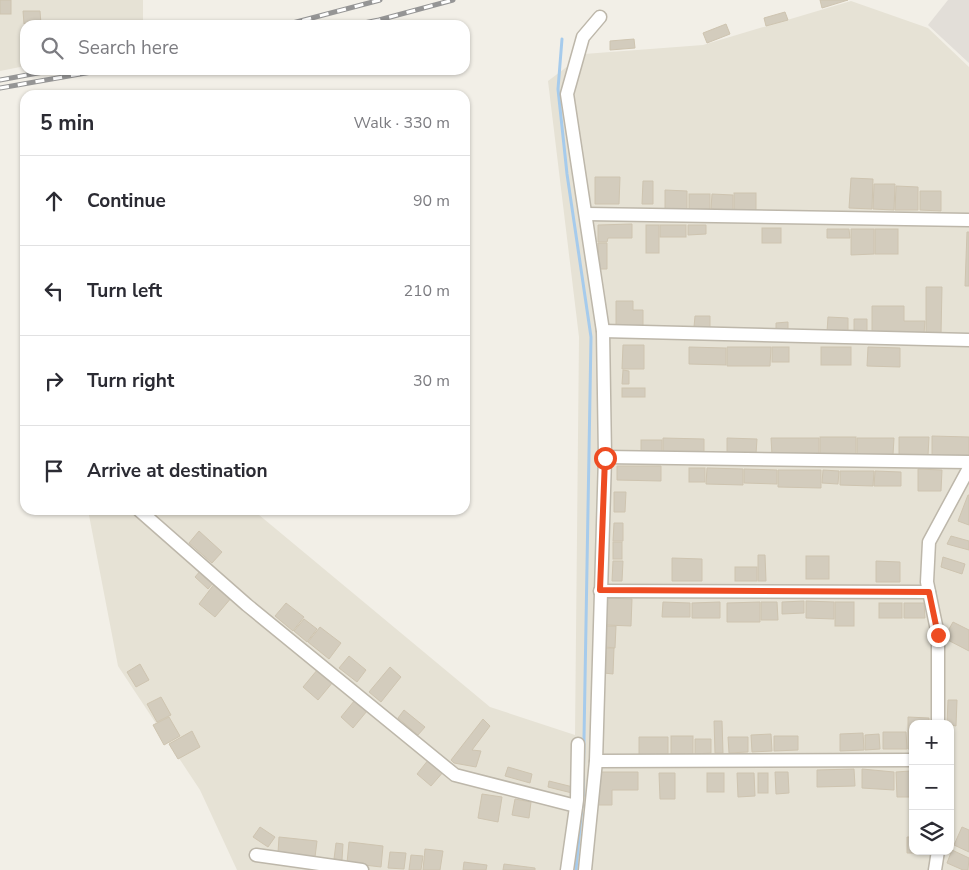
<!DOCTYPE html>
<meta charset="utf-8">
<style>
body{margin:0;font-family:"Nunito Sans",sans-serif;background:#f7f7f7;color:#2b2b33}
.controls{position:absolute;right:15px;bottom:15px;display:grid;overflow:hidden;border-radius:10px;box-shadow:0 1px 4px #0004}
.controls button{width:45px;height:45px;display:grid;place-items:center;padding:0;border:0;border-bottom:1px solid #e1e1e2;background:#fff;color:#2b2b33;font:25px sans-serif}
.stop{position:absolute;width:15px;height:15px;margin:-11px;border:4px solid #ee4c22;border-radius:50%;background:#fff}
.stop.end{background:#ee4c22;border-color:#fff;box-shadow:0 1px 5px #0008}
.list{margin:0;padding:0;list-style:none}
h2{display:flex;justify-content:space-between;align-items:center;height:65px;margin:0;padding:0 20px;font-size:21px}
h2 small{font-size:16px;font-weight:400;color:#7c7c81}
.list li{display:grid;grid-template-columns:32px 1fr auto;gap:15px;align-items:center;box-sizing:border-box;height:90px;padding:0 20px;border-top:1px solid #e1e1e2}
.list b{display:block;font-size:19px;white-space:nowrap}
.list em{font-size:16px;font-style:normal;color:#7c7c81}
.icon{flex:none;width:28px;height:28px;fill:none;stroke:currentColor;stroke-width:2;stroke-linecap:round;stroke-linejoin:round}
.map{position:relative;flex:none;width:969px;height:870px;overflow:hidden}
.search{position:absolute;background:#fff;box-shadow:0 1px 4px #0004;left:20px;top:20px;width:450px;height:55px;display:flex;align-items:center;gap:12px;box-sizing:border-box;padding:0 18px;border-radius:15px;color:#7c7c81;font-size:19px}
.panel{position:absolute;background:#fff;box-shadow:0 1px 4px #0004;left:20px;top:90px;width:450px;height:425px;border-radius:15px}
.map>svg:first-child{display:block}
.residential{fill:#e6e2d5;fill-rule:evenodd}
.industrial{fill:#e2ded8}
.lines{fill:none;stroke-linecap:round;stroke-linejoin:round}
.stream{stroke:#a6cbec;stroke-width:3}
.building{fill:#d3ccbd;stroke:#cec4b0}
.minor-casing{stroke:#bdb7aa;stroke-width:15}
.minor{stroke:#fff;stroke-width:12}
.rail-casing{stroke:#959595;stroke-width:5}
.rail{stroke:#fff;stroke-width:3;stroke-dasharray:9;stroke-linecap:butt}
.route{stroke:#ee4c22;stroke-width:6}
</style>
<div class="map">
<svg width="969" height="870" viewBox="0 0 969 870">
<rect width="100%" height="100%" fill="#f2efe7"/>
<!-- residential -->
<g class="residential">
<polygon points="0,0 143,0 143,25 25,25 25,66 0,71"/>
<path d="M851,1L928,28L969,67V870H237L200,790L118,666L88,510H253L490,707L575,735L579,337L548,81L584,54L703,45ZM913,724H950V851H913Z"/>
</g>
<!-- industrial -->
<polygon class="industrial" points="948,0 969,0 969,63 928,25"/>
<g class="lines">
<!-- stream -->
<g class="stream">
<polyline points="562,39 558,89 567,174 591,337 583,796"/>
<polyline points="576,870 582,805"/>
</g>
</g>
<!-- building -->
<g class="building">
<rect x="0" y="0" width="11" height="14"/>
<polygon points="820,0 848,0 822,8"/>
<polygon points="23,11 40,11 41,24 24,24"/>
<polygon points="785,12 788,20 766,26 764,18"/>
<polygon points="726,24 730,34 707,43 703,33"/>
<polygon points="634,39 635,48 610,50 610,41"/>
<polygon points="595,177 620,177 619,204 595,204"/>
<polygon points="851,178 873,179 872,209 849,208"/>
<polygon points="643,181 653,181 653,204 642,204"/>
<polygon points="874,184 895,184 894,210 873,209"/>
<polygon points="896,186 918,187 918,210 895,210"/>
<polygon points="665,190 687,191 687,209 665,209"/>
<polygon points="920,191 941,191 941,211 920,210"/>
<rect x="734" y="193" width="22" height="17"/>
<rect x="689" y="194" width="21" height="15"/>
<polygon points="712,194 733,195 733,210 711,209"/>
<polygon points="632,224 632,238 608,238 607,242 598,242 598,225"/>
<rect x="646" y="225" width="13" height="28"/>
<rect x="660" y="225" width="26" height="12"/>
<polygon points="688,225 706,225 706,234 688,235"/>
<rect x="762" y="228" width="19" height="15"/>
<polygon points="827,229 849,229 850,238 827,238"/>
<polygon points="851,229 874,229 874,254 851,255"/>
<rect x="875" y="229" width="23" height="25"/>
<polygon points="967,232 969,232 969,286 965,286"/>
<polygon points="598,243 607,243 607,269 599,269"/>
<polygon points="926,287 942,287 941,334 926,334"/>
<polygon points="616,301 633,301 633,310 643,310 643,326 616,326"/>
<polygon points="872,306 904,306 904,321 925,321 924,334 872,332"/>
<polygon points="695,316 710,316 710,328 694,327"/>
<polygon points="828,317 848,318 848,332 827,332"/>
<polygon points="854,319 867,319 867,332 854,333"/>
<polygon points="788,322 788,331 776,331 776,323"/>
<polygon points="623,345 644,345 644,369 622,369"/>
<polygon points="689,347 726,348 726,365 689,364"/>
<polygon points="727,347 771,347 770,366 727,366"/>
<rect x="772" y="347" width="17" height="15"/>
<rect x="821" y="347" width="30" height="18"/>
<polygon points="868,347 900,348 900,367 867,366"/>
<polygon points="623,370 629,371 629,384 622,384"/>
<rect x="622" y="388" width="23" height="9"/>
<polygon points="932,436 969,437 969,456 932,456"/>
<rect x="820" y="437" width="36" height="18"/>
<polygon points="899,437 929,437 928,456 899,455"/>
<polygon points="663,438 704,439 704,454 663,453"/>
<polygon points="727,438 757,439 756,454 727,453"/>
<polygon points="771,438 819,438 819,455 772,455"/>
<polygon points="857,438 894,438 893,455 857,455"/>
<rect x="641" y="440" width="21" height="13"/>
<polygon points="617,466 661,466 661,481 617,480"/>
<rect x="689" y="468" width="16" height="14"/>
<polygon points="707,468 743,469 743,485 706,484"/>
<polygon points="744,469 777,470 777,484 744,483"/>
<polygon points="918,469 942,470 941,491 918,491"/>
<polygon points="778,470 821,470 821,488 778,487"/>
<polygon points="823,470 839,471 838,484 822,483"/>
<polygon points="840,471 874,471 873,486 840,485"/>
<polygon points="875,471 901,472 901,486 874,486"/>
<polygon points="614,492 626,492 625,512 614,512"/>
<polygon points="968,495 969,495 969,525 958,521"/>
<polygon points="614,523 623,523 623,541 613,541"/>
<polygon points="199,531 222,552 212,563 189,543"/>
<polygon points="951,536 969,541 969,550 947,544"/>
<rect x="613" y="542" width="9" height="17"/>
<polygon points="758,555 765,555 766,581 758,581"/>
<rect x="806" y="556" width="23" height="23"/>
<polygon points="943,557 965,564 962,574 941,567"/>
<polygon points="672,558 702,559 702,581 672,581"/>
<polygon points="613,561 623,561 622,581 612,581"/>
<polygon points="876,561 900,562 900,582 876,582"/>
<rect x="735" y="567" width="22" height="14"/>
<polygon points="201,570 214,582 208,589 195,577"/>
<polygon points="215,583 232,597 215,617 199,604"/>
<polygon points="607,598 632,599 631,626 606,625"/>
<polygon points="804,601 804,613 782,614 782,602"/>
<polygon points="806,601 834,602 834,619 806,618"/>
<polygon points="663,602 690,603 690,617 662,617"/>
<polygon points="720,602 720,618 692,618 692,603"/>
<polygon points="760,602 760,622 727,622 727,603"/>
<polygon points="761,602 777,602 778,620 761,620"/>
<rect x="835" y="602" width="19" height="24"/>
<polygon points="286,603 304,617 293,631 275,616"/>
<rect x="879" y="603" width="23" height="15"/>
<polygon points="904,603 924,603 925,618 904,618"/>
<polygon points="304,619 317,629 307,642 294,631"/>
<polygon points="953,622 969,630 969,651 944,638"/>
<polygon points="606,626 616,626 615,648 605,647"/>
<polygon points="320,627 341,643 329,659 308,642"/>
<polygon points="605,648 614,648 613,674 604,673"/>
<polygon points="349,656 366,670 357,682 339,668"/>
<polygon points="140,664 149,680 136,687 127,672"/>
<polygon points="390,667 401,677 381,702 369,692"/>
<polygon points="318,669 333,682 318,700 303,687"/>
<polygon points="161,697 171,715 157,722 147,704"/>
<polygon points="355,700 367,711 353,728 341,717"/>
<polygon points="948,700 957,700 956,726 947,724"/>
<polygon points="404,710 425,727 418,735 398,718"/>
<polygon points="169,717 180,736 164,745 153,725"/>
<polygon points="908,717 929,718 929,724 913,724 913,749 908,749"/>
<polygon points="483,719 490,726 472,750 481,751 476,767 454,763 451,760"/>
<polygon points="714,721 722,721 723,753 715,753"/>
<polygon points="192,731 200,747 178,759 169,744"/>
<polygon points="883,732 906,732 907,749 883,749"/>
<polygon points="863,733 864,750 840,751 840,734"/>
<polygon points="771,734 772,751 752,752 751,735"/>
<polygon points="879,734 880,749 865,750 865,735"/>
<rect x="671" y="736" width="22" height="18"/>
<polygon points="774,736 798,736 798,750 774,751"/>
<polygon points="639,737 668,737 668,754 639,755"/>
<polygon points="728,737 748,737 748,752 729,753"/>
<polygon points="695,739 711,739 711,753 695,754"/>
<polygon points="429,759 444,771 431,786 417,774"/>
<polygon points="508,767 532,774 530,783 505,776"/>
<polygon points="854,769 855,786 817,787 817,770"/>
<polygon points="862,769 894,772 894,790 862,788"/>
<polygon points="910,771 911,797 897,797 896,772"/>
<polygon points="599,772 638,772 638,790 612,790 612,805 598,805"/>
<polygon points="775,772 788,772 789,793 776,794"/>
<polygon points="659,773 675,773 675,799 660,799"/>
<rect x="707" y="773" width="17" height="19"/>
<polygon points="737,773 754,773 755,796 738,797"/>
<rect x="758" y="773" width="10" height="20"/>
<polygon points="549,781 573,787 572,793 548,787"/>
<polygon points="482,794 502,797 498,822 478,818"/>
<polygon points="515,799 531,802 529,818 512,815"/>
<polygon points="260,827 275,837 268,847 253,837"/>
<polygon points="962,827 969,830 969,852 954,845"/>
<polygon points="279,837 317,841 315,857 278,853"/>
<polygon points="907,837 913,837 913,851 936,851 936,853 907,853"/>
<polygon points="349,842 383,846 381,867 347,863"/>
<polygon points="336,843 343,844 342,860 334,859"/>
<polygon points="425,849 443,851 440,870 423,870"/>
<polygon points="952,850 969,858 968,870 963,870 947,863"/>
<polygon points="390,852 406,853 404,869 388,868"/>
<polygon points="411,855 423,856 421,870 409,870"/>
<polygon points="464,862 487,865 486,870 463,870"/>
<polygon points="504,864 535,868 535,870 503,870"/>
</g>
<g class="lines">
<!-- minor casing -->
<g class="minor-casing">
<g id="minor">
<polyline points="586,214 969,220"/>
<polyline points="603,331 969,340"/>
<polyline points="605,457 969,462"/>
<polyline points="139,510 247,605 455,775 576,806"/>
<polyline points="600,591 929,592"/>
<polyline points="938,724 938,635 927,582 929,542 969,468"/>
<polyline points="596,761 913,760"/>
<polyline points="256,855 362,870"/>
<polyline points="567,870 577,800 578,744"/>
<polyline points="585,870 596,761 605,457 603,331 567,94 583,37 600,17"/>
<polyline points="935,870 938,851"/>
</g>
</g>
<!-- minor -->
<use href="#minor" class="minor"/>
<!-- rail casing -->
<g class="rail-casing">
<g id="rail">
<polyline points="285,25 380,0"/>
<polyline points="354,25 379,20 453,0"/>
<polyline points="0,80 54,70"/>
<polyline points="0,88 103,70"/>
</g>
</g>
<!-- rail -->
<use href="#rail" class="rail"/>
</g>
<g class="lines">
<!-- route -->
<polyline class="route" points="605,458 600,590 929,592 938,635"/>
</g>
</svg>
<div class="controls">
<button>+</button>
<button>−</button>
<button><svg class="icon" aria-label="layers" viewBox="0 0 24 24"><path d="M12 4l9 5-9 5-9-5zM3 14l9 5 9-5"/></svg></button>
</div>
<div class="stop" style="left:605px;top:458px"></div>
<div class="stop end" style="left:938px;top:635px"></div>
<div class="search"><svg class="icon" aria-label="search" viewBox="0 0 24 24"><circle cx="10" cy="10" r="6"/><path d="M15 15l6 6"/></svg>Search here</div>
<section class="panel">
<h2>5 min<small>Walk · 330 m</small></h2>
<ul class="list">
<li><svg class="icon" aria-label="ahead" viewBox="0 0 24 24"><path d="M12 20V5M6 11l6-6 6 6"/></svg><div><b>Continue</b></div><em>90 m</em></li>
<li><svg class="icon" aria-label="left" viewBox="0 0 24 24"><path d="M17 20v-9H6M10 6l-5 5 5 5"/></svg><div><b>Turn left</b></div><em>210 m</em></li>
<li><svg class="icon" aria-label="right" viewBox="0 0 24 24"><path d="M7 20v-9h11M14 6l5 5-5 5"/></svg><div><b>Turn right</b></div><em>30 m</em></li>
<li><svg class="icon" aria-label="arrive" viewBox="0 0 24 24"><path d="M6 21V4h12l-3 4 3 4H6"/></svg><div><b>Arrive at destination</b></div></li>
</ul>
</section>
</div>
